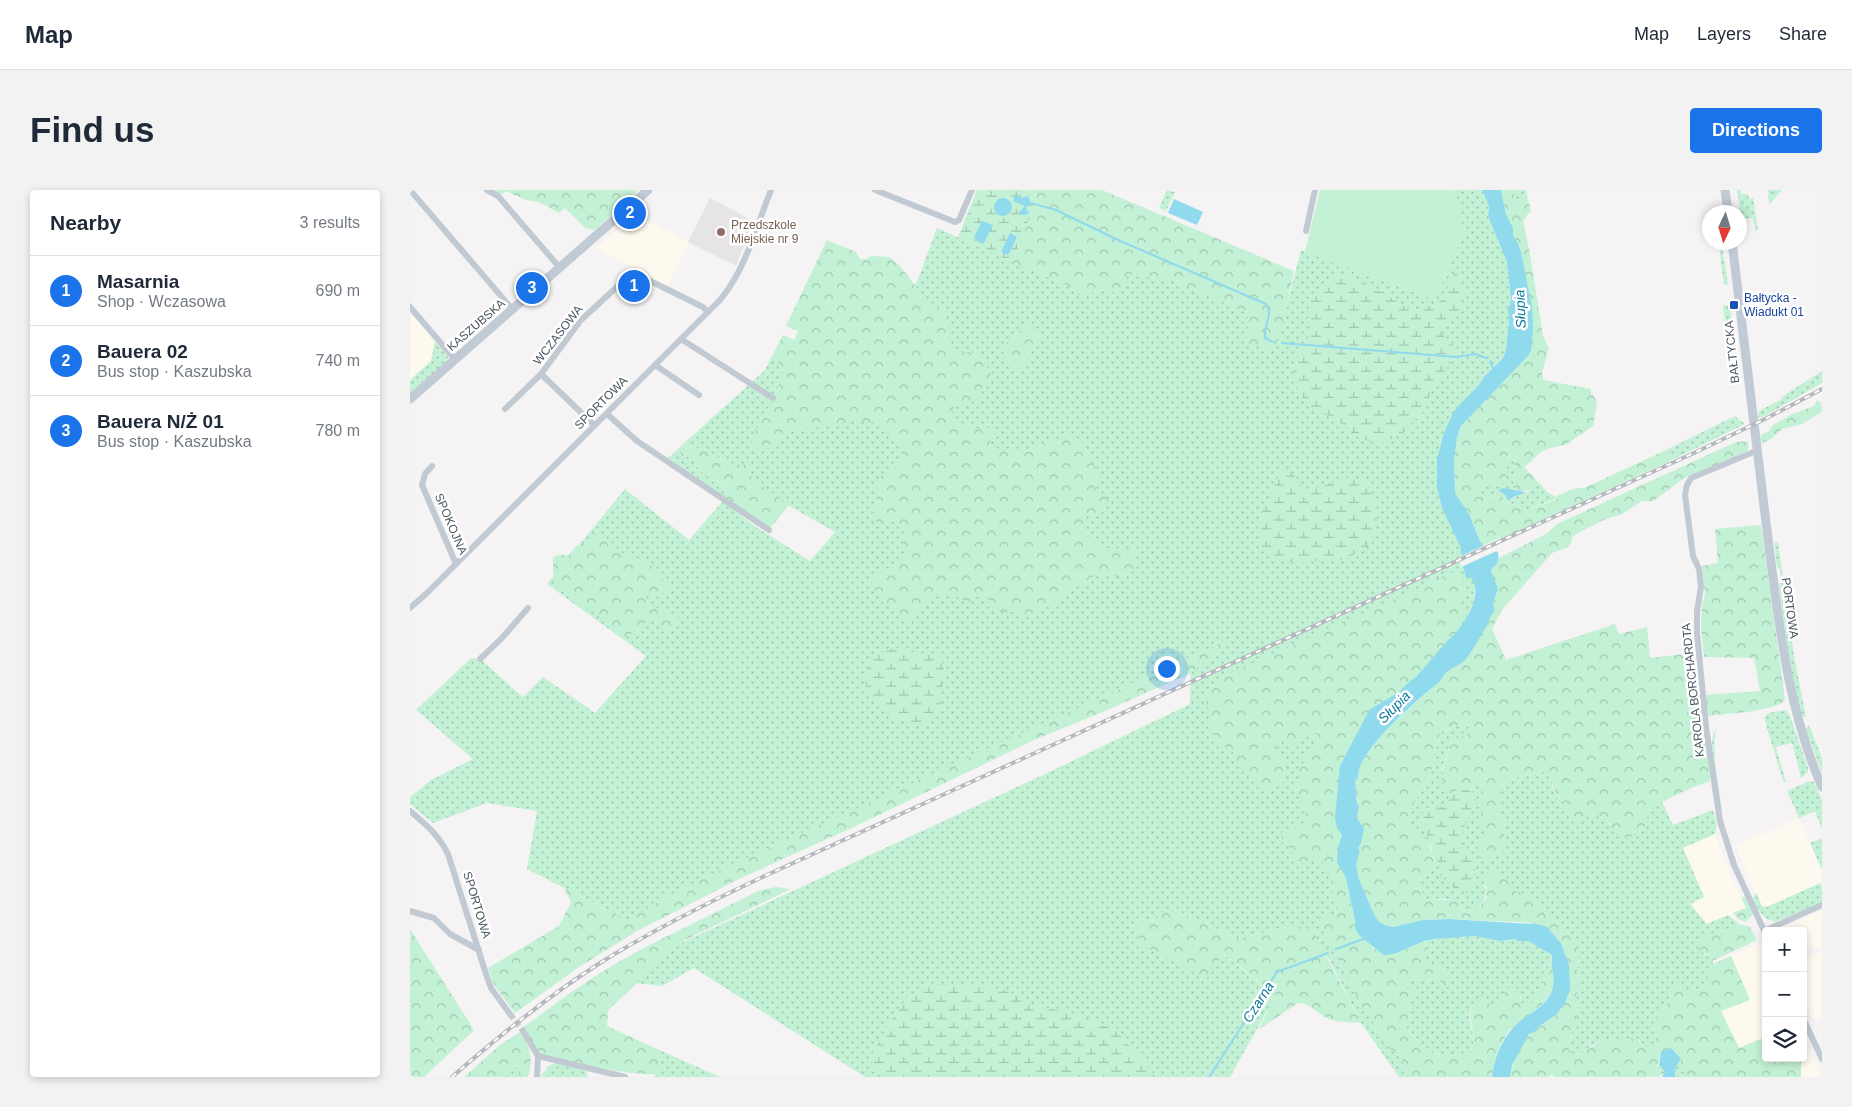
<!DOCTYPE html>
<meta charset="utf-8">
<style>
body{margin:0;font-family:Arial,sans-serif;background:#f2f2f3;color:#1f2937}
.controls{position:absolute;right:15px;bottom:15px;display:grid;overflow:hidden;border-radius:5px;box-shadow:0 2px 8px #0003}
.controls button{width:45px;height:45px;display:grid;place-items:center;padding:0;border:0;border-bottom:1px solid #e0e1e3;background:#fff;color:#1f2937;font:25px sans-serif}
.compass{position:absolute;left:1292px;top:15px;width:45px;height:45px;border-radius:50%;background:#fff;box-shadow:0 2px 8px #0003;rotate:184deg}
.you{position:absolute;left:756px;top:478px;width:18px;height:18px;margin:-12px;border:4px solid #fff;border-radius:50%;background:#1a73e8;box-shadow:0 0 0 8px #1a73e833}
.badge{display:grid;place-items:center;width:32px;height:32px;border-radius:50%;background:#1a73e8;color:#fff;font-size:16px;font-weight:700}
.pin{position:absolute;translate:-50% -50%;border:2px solid #fff;box-shadow:0 1px 5px #0006}
.list{margin:0;padding:0;list-style:none}
h2{display:flex;justify-content:space-between;align-items:center;height:65px;margin:0;padding:0 20px;font-size:21px}
h2 small{font-size:16px;font-weight:400;color:#747a83}
.list li{display:grid;grid-template-columns:32px 1fr auto;gap:15px;align-items:center;box-sizing:border-box;height:70px;padding:0 20px;border-top:1px solid #e0e1e3}
.list b{display:block;font-size:19px;white-space:nowrap}
.list p{margin:0;font-size:16px;white-space:nowrap;color:#747a83}
.list em{font-size:16px;font-style:normal;color:#747a83}
.icon{flex:none;width:28px;height:28px;fill:none;stroke:currentColor;stroke-width:2;stroke-linecap:round;stroke-linejoin:round}
.map{position:relative;flex:none;width:1412px;height:887px;overflow:hidden;border-radius:5px}
header{display:flex;align-items:center;gap:30px;box-sizing:border-box;height:70px;padding:0 25px;background:#fff;border-bottom:1px solid #e0e1e3}
header strong{font-size:24px}
nav{display:flex;gap:28px;margin-inline-start:auto;font-size:18px}
.intro{display:flex;align-items:center;justify-content:space-between;box-sizing:border-box;height:120px;padding:0 30px}
h1{margin:0;font-size:35px}
.button{padding:12px 22px;border-radius:5px;background:#1a73e8;color:#fff;font-size:18px;font-weight:700}
main{display:flex;gap:30px;padding:0 30px}
aside{flex:1;background:#fff;border-radius:5px;box-shadow:0 2px 8px #0003}
.map>svg:first-child{display:block}
.commercial{fill:#fdf9ef}
.education{fill:#e6e4e5}
.grass{fill:url(#grass-dots)}
.forest{fill:url(#forest-crowns)}
.wetland{fill:url(#wetland-marsh)}
.garden{fill:#c3f1d5}
.water{fill:#90daee}
.pier{fill:#f5f3f3}
.lines{fill:none;stroke-linecap:round;stroke-linejoin:round}
.stream{stroke:#90daee;stroke-width:2}
.street-tunnel{stroke:#caccce;stroke-width:6;stroke-dasharray:6 3;stroke-linecap:butt}
.street{stroke:#c1cad2;stroke-width:6}
.secondary{stroke:#c1cbd6;stroke-width:9}
.rail-casing{stroke:#b5b8bd;stroke-width:4}
.rail{stroke:#fff;stroke-width:2;stroke-dasharray:5.5;stroke-linecap:butt}
.education-dot{fill:#8d6e63;stroke:#fff;stroke-width:2}
.transit-dot{fill:#1a4fb4;stroke:#fff;stroke-width:2}
.labels{text-anchor:middle;dominant-baseline:central;stroke-width:5;stroke-linejoin:round;paint-order:stroke}
.education-label{font-size:12px;fill:#785e54;stroke:#fff;text-anchor:start}
.transit-label{font-size:12px;fill:#164399;stroke:#fff;text-anchor:start}
.street-label{font-size:12px;fill:#4a5661;stroke:#fff}
.water-label{font-size:14px;font-style:italic;fill:#0c7c9b;stroke:#fff}
</style>
<header>
<strong>Map</strong>
<nav><a>Map</a><a>Layers</a><a>Share</a></nav>
</header>
<div class="intro"><h1>Find us</h1><a class="button">Directions</a></div>
<main>
<aside>
<h2>Nearby<small>3 results</small></h2>
<ul class="list">
<li><span class="badge">1</span><div><b>Masarnia</b><p>Shop · Wczasowa</p></div><em>690 m</em></li>
<li><span class="badge">2</span><div><b>Bauera 02</b><p>Bus stop · Kaszubska</p></div><em>740 m</em></li>
<li><span class="badge">3</span><div><b>Bauera N/Ż 01</b><p>Bus stop · Kaszubska</p></div><em>780 m</em></li>
</ul>
</aside>
<div class="map">
<svg width="1412" height="887" viewBox="0 0 1412 887">
<defs>
<pattern id="grass-dots" width="8" height="8" patternUnits="userSpaceOnUse" patternTransform="scale(1.25)"><rect width="8" height="8" fill="#c3f1d5"/><path d="M2 2h.1M6 6h.1" fill="none" stroke="#a0c6b0" stroke-width="1.8" stroke-linecap="round"/></pattern>
<pattern id="forest-crowns" width="20" height="18" patternUnits="userSpaceOnUse" patternTransform="scale(1.25)"><rect width="20" height="18" fill="#c3f1d5"/><path d="M2 6a3 3 0 1 1 6 0M12 15a3 3 0 1 1 6 0" fill="none" stroke="#a0c6b0"/></pattern>
<pattern id="wetland-marsh" width="20" height="14" patternUnits="userSpaceOnUse" patternTransform="scale(1.25)"><rect width="20" height="14" fill="#c3f1d5"/><path d="M1 5h8M5 5V1M11 12h8M15 12V8" fill="none" stroke="#a0c6b0"/></pattern>
</defs>
<rect width="100%" height="100%" fill="#f5f3f3"/>
<!-- commercial -->
<g class="commercial">
<polygon points="225,24 279,52 258,96 186,58"/>
<polygon points="0,123 25,152 21,171 0,190"/>
<polygon points="1389,628 1412,680 1412,693 1357,717 1352,716 1325,656"/>
<polygon points="1305,644 1318,679 1337,718 1297,734 1280,713 1294,706 1273,658"/>
<polygon points="1412,720 1412,756 1406,759 1403,754 1393,758 1393,741 1367,741"/>
<polygon points="1352,752 1356,760 1356,847 1329,858 1311,821 1340,809 1321,766"/>
<polygon points="1412,761 1412,827 1407,829 1402,828 1393,809 1393,770"/>
<polygon points="1401,861 1412,887 1391,887 1391,872 1394,865"/>
</g>
<!-- education -->
<polygon class="education" points="300,8 343,31 326,76 278,52"/>
<!-- grass -->
<g class="grass">
<polygon points="757,0 765,2 756,21 749,18"/>
<polygon points="1045,0 1072,0 1079,16 1078,26 1097,72 1101,112 1098,119 1099,131 1096,160 1093,168 1074,187 1068,196 1058,206 1044,222 1033,245 1030,255 1027,285 1027,298 1032,318 1043,338 1065,396 1063,412 1056,430 990,502 959,520 930,576 925,628 932,645 930,650 936,688 945,730 945,736 926,765 990,865 1000,887 989,887 951,833 918,767 876,737 828,749 770,722 746,731 725,728 813,764 866,805 820,887 455,887 284,778 252,796 225,793 260,761 273,752 633,585 780,514 781,483 820,449 291,690 218,730 117,679 127,621 77,613 23,633 0,614 0,607 21,590 63,569 6,520 61,468 70,469 113,507 133,487 185,523 236,466 137,394 215,299 279,350 313,311 346,337 400,371 425,342 369,310 342,289 338,275 322,274 313,271 294,259 272,255 355,180 362,166 369,173 373,182 369,191 366,208 394,181 507,92 527,38 656,95 669,105 694,100 718,84 763,90 839,123 865,161 891,60 1025,110 1054,43"/>
<polygon points="1105,0 1116,0 1117,5 1106,11 1104,7"/>
<polygon points="1327,0 1331,0 1331,4 1338,4 1339,9 1343,8 1348,40 1345,41 1343,28 1331,29"/>
<polygon points="1358,0 1372,0 1360,14 1359,14"/>
<polygon points="1309,56 1312,56 1318,94 1314,95"/>
<polygon points="1319,110 1326,156 1324,159 1324,154 1318,154 1313,116 1320,115"/>
<polygon points="25,152 38,166 37,172 0,205 0,190 21,171"/>
<polygon points="1412,181 1412,193 1355,226 1348,228 1349,221 1372,209 1373,206"/>
<polygon points="1325,226 1335,234 1260,271 1258,265 1254,261"/>
<path d="M268,259L272,266L283,268C286,277 294,285 302,290C307,292 309,291 313,295L314,302L325,316L258,268Z"/>
<polygon points="1100,264 1105,266 1103,297 1107,301 1094,298 1091,303 1096,306 1098,309 1115,303 1130,294 1138,303 1148,308 1117,320 1097,312 1092,307 1073,306 1070,301 1073,296 1081,294 1088,296"/>
<path d="M1368,352L1384,466L1396,527L1391,526C1380,482 1375,439 1369,394L1371,391L1370,379L1367,376L1364,353Z"/>
<polygon points="1376,520 1380,526 1398,578 1398,582 1391,588 1388,588 1391,587 1382,553 1366,557 1376,592 1381,590 1376,593 1373,591 1354,528 1358,523"/>
<path d="M1053,533L1060,537L1058,544L1041,551L1032,581L1057,605L1060,599L1066,593L1071,595L1077,646L1068,655V660L1093,644L1095,632L1088,627L1092,608L1089,598L1097,589C1111,588 1125,581 1140,582L1143,599L1148,608L1155,612L1171,631L1181,624L1197,629L1199,635L1230,641L1238,633L1236,624L1245,612H1252L1263,635L1303,620L1307,635L1305,644L1273,658L1294,707L1280,714L1297,734L1318,725L1329,734L1318,740L1301,744L1294,764L1301,766L1303,774L1298,779V792L1295,797L1276,804L1263,799L1256,816L1244,833L1246,850L1241,857H1234L1230,851L1218,849L1212,852L1202,849L1196,852L1191,850C1188,853 1183,854 1180,857C1171,863 1167,871 1158,859C1161,841 1172,824 1166,806L1170,797V788L1167,785L1168,761L1163,750L1150,733L1134,725L1116,704L1074,695L1077,702C1074,713 1068,718 1058,723L1037,709L1016,710L1007,692C1014,685 1021,682 1026,674L1021,656L1008,642L998,634L1002,626L1000,620L1008,607L1009,597L1019,590L1025,566L1023,560L1027,554L1030,543Z"/>
<polygon points="1399,535 1412,568 1412,583 1396,540"/>
<path d="M1307,537C1300,557 1309,597 1312,620L1310,619L1302,555L1303,544Z"/>
<polygon points="1399,591 1404,592 1412,610 1412,639 1405,621 1389,628 1377,601"/>
<polygon points="1412,648 1412,680 1400,653"/>
<path d="M1410,693L1412,696V713L1365,732C1352,728 1347,721 1343,708L1346,703L1352,716L1357,717Z"/>
<path d="M1064,746L1090,751L1104,749L1108,751H1118L1142,765L1141,770L1127,808L1118,817L1111,813L1110,803L1104,796L1097,798L1093,806L1092,817L1082,818L1073,804C1070,808 1064,812 1062,816C1054,831 1070,847 1060,862C1048,866 1032,868 1021,862C1013,858 1003,843 996,837L994,832L1002,828L1000,817L1003,802L997,798L998,792L1009,788L1019,791L1023,788L1028,789L1031,794L1036,779L1013,772L1011,767L1018,757L1014,751L1038,747Z"/>
<polygon points="245,858 310,887 243,887 247,884 250,872"/>
<polygon points="1271,868 1274,881 1278,885 1277,887 1265,887 1266,876"/>
<polygon points="146,873 177,881 177,887 130,887 140,875"/>
<polygon points="102,875 108,878 109,887 91,887"/>
<path d="M1249,875L1255,882C1252,887 1245,887 1238,887L1246,881Z"/>
</g>
<!-- forest -->
<g class="forest">
<polygon points="84,0 227,0 225,4 185,40 175,38 155,18 149,23 129,12 116,10 96,1 91,5"/>
<polygon points="617,0 692,0 884,81 872,137 865,161 837,153 838,123 763,90 718,84 709,104 694,100 669,105 656,95 602,72 625,14"/>
<path d="M1091,0H1105L1104,7L1106,11L1117,5L1121,21L1113,31L1120,64L1133,146L1139,158L1132,183L1133,190L1181,199V205H1183L1187,212L1183,236L1157,254C1149,257 1143,256 1133,261C1127,264 1122,272 1114,277L1130,294C1123,300 1115,302 1107,301L1103,297L1105,266L1100,264L1098,266L1096,288L1093,294C1086,297 1080,294 1073,296L1070,301L1072,306L1092,307L1097,312L1117,320L1148,309L1146,306L1166,298H1174L1254,261L1258,265L1260,271L1091,349L1089,348L1072,356L1059,324L1045,303L1044,271L1047,247L1051,236L1118,166L1113,75L1111,62L1107,51L1103,46V38L1096,24Z"/>
<path d="M417,50L446,62L450,69H457L461,66L479,67L490,76L510,102L511,109C516,112 525,113 529,117C540,124 539,143 538,154L549,162H561L572,166L581,185L573,195L570,207L554,217L545,216L542,221L546,230L564,239L576,237L585,241L580,248L581,255L591,260L600,258L607,263L662,245L674,253L683,274L692,284L685,294L688,302L698,309L695,320L687,327L679,322L672,326L675,336L674,343C692,364 700,356 724,360L727,374L719,382L709,387C698,384 690,383 679,388L676,396L660,399L643,416L632,418L625,426L612,428L603,422H588L575,405L566,407L558,413C526,393 520,411 500,434L494,429L485,417L475,415L463,400L461,390L497,365L491,354L495,345L493,337L488,332H467L462,324L466,316L467,291L477,279L486,277L494,266C480,223 447,229 410,237C402,239 391,237 383,240C373,243 364,255 355,260L344,258L341,251L343,244L356,225L358,217L366,208L369,191L373,182L369,173L362,166L373,145L384,150L388,141L376,136Z"/>
<path d="M623,134L630,149C627,154 621,159 620,164C617,172 616,175 606,179C595,174 592,166 594,155L615,137Z"/>
<polygon points="1407,210 1411,213 1412,222 1392,234 1372,239 1362,248 1353,253 1351,251 1351,245 1359,241 1363,235 1380,225 1404,216"/>
<path d="M1338,251V260L1336,262L1276,287L1243,311H1232L1212,324L1191,331L1163,346L1159,357L1142,363L1091,421L1082,439L1096,470L1205,434L1209,444L1237,437L1240,468L1282,463L1286,505H1291L1302,584L1299,592L1283,597L1252,612L1245,613L1236,624L1239,633L1220,648H1212L1204,642L1197,629L1181,624L1171,631L1162,630L1155,617V612C1143,605 1143,594 1139,582C1125,581 1111,588 1097,589L1089,598L1092,608L1088,627L1095,632C1093,643 1095,652 1093,663C1084,669 1077,671 1068,667V655L1077,646L1075,641L1069,638C1066,631 1067,627 1073,623L1071,595L1065,593C1061,598 1058,605 1052,608C1018,599 1037,575 1041,551L1058,544L1060,537L1053,533L1030,543L1027,554L1023,560L1025,566L1019,590L1009,597L1008,607L1000,620L1002,626L998,634L1018,650L1026,674C1021,682 1014,685 1007,692L1016,710H1047L1050,718L1058,723C1066,719 1078,712 1077,702C1077,697 1074,690 1073,685L1079,681L1092,683L1105,701L1116,704L1128,713L1131,722L1150,733L1163,750L1168,761L1167,785L1170,788V797L1166,806C1172,824 1161,841 1158,859L1165,865C1171,865 1186,854 1192,850L1196,852L1202,849L1212,852L1225,847L1234,857H1241L1246,850L1244,833L1256,816L1263,799L1271,792L1276,804L1295,797L1298,792V779L1303,774L1321,766L1340,810L1311,821L1329,858L1356,847V868H1392L1391,872V887H1277L1278,885L1270,877L1271,868L1265,861L1251,862L1246,881L1238,887H1144L1142,885L1137,887H1100C1102,873 1109,856 1119,845C1121,842 1130,836 1134,834C1162,816 1163,795 1155,764C1151,748 1140,738 1124,733L1039,729L1013,730L983,737L975,735L969,732L963,722L949,689L946,675L950,660L948,658L949,631L947,628L949,622L947,613L948,609L946,606L945,591L948,588C945,562 1009,510 1028,493C1032,490 1034,485 1038,481C1043,476 1052,475 1056,468C1065,457 1076,438 1080,424L1084,423L1083,413L1087,403L1081,381V378L1089,370V368L1136,344L1147,334L1326,252Z"/>
<path d="M272,255L293,259L313,271L322,274L338,275L342,289L379,315L359,340L318,310L314,302L313,294C309,291 307,292 302,290C294,285 286,277 283,268L272,266L268,259Z"/>
<path d="M1351,335L1375,510C1365,522 1314,524 1296,526L1295,505L1350,501L1344,468L1294,467L1291,437L1292,415L1295,405L1292,376L1308,373L1305,339Z"/>
<path d="M184,344L189,345L195,351L203,353L208,360L220,368H226L235,371L245,378L250,387L260,394C260,406 244,404 235,407L246,418L269,428L270,432C258,443 252,443 243,431H237L233,434V440L230,446L219,443V446L211,447C200,439 188,419 175,418L170,410L151,401L146,397L143,384V368L147,365H159L166,356L180,351Z"/>
<path d="M1044,382L1052,388L1057,404L1051,413L1056,430L1043,447L1037,451L1006,487L1001,490L990,502L959,520L930,576L932,645L927,672L936,688L944,726L945,738L949,745L959,753L964,759L980,763H988L1014,751L1018,757L1011,767L1013,772L1036,779L1040,786V795L1035,798L1028,789L1023,788C1017,792 1015,791 1008,788L998,793L997,798L1003,802L1000,817L1002,828L994,832L996,837C1003,844 1012,857 1021,862C1032,868 1048,866 1060,862C1073,843 1046,823 1073,804L1082,818L1092,817L1093,806L1097,798L1104,795L1110,803L1111,813L1118,817L1127,808L1141,770C1144,775 1144,779 1144,785C1144,810 1129,816 1113,831C1109,834 1104,836 1100,840C1089,855 1084,869 1082,887H1000L990,865L983,862L953,818L907,729L912,725L924,728L928,723L927,709L922,703L925,697C919,688 917,679 911,670L903,669L896,674L885,672L881,658L872,652V642L882,637H892L896,624L892,613L885,601L890,589L887,580C893,574 898,569 897,560L906,553L907,543L897,547L879,558L875,551L865,549C864,559 869,564 877,571L873,594L865,596L857,603L848,598L840,584L830,580L822,561L810,554L798,537L800,524L796,514L798,500L809,488L1007,399L1019,392Z"/>
<polygon points="822,448 781,483 695,521 624,550 448,635 329,689 227,741 169,777 105,823 84,795 78,778 149,736 161,712 154,698 218,730 259,706 302,684"/>
<path d="M366,697L381,699L273,751L198,820L197,836L245,858L250,872L247,884C228,887 151,871 128,866L111,839C146,813 181,787 219,766C261,743 305,723 348,701Z"/>
<polygon points="1331,707 1336,707 1343,724 1335,732 1329,729 1323,723 1336,718"/>
<path d="M750,722H770L828,749L876,737H901L951,833C940,832 930,833 919,829C907,824 901,813 888,813L848,840L866,805L814,764L797,788L731,755L725,728L746,731Z"/>
<polygon points="1329,734 1340,737 1346,749 1345,751 1302,771 1301,766 1291,762 1290,759 1291,752 1301,744 1318,740"/>
<polygon points="0,739 64,840 14,887 0,887"/>
<path d="M110,842C120,857 124,869 118,887H109L108,878L102,875L91,887H54L90,855Z"/>
</g>
<!-- wetland -->
<g class="wetland">
<polygon points="567,0 617,0 625,14 602,72 548,47"/>
<path d="M1045,81C1053,91 1059,111 1049,122C1046,127 1038,130 1033,134L1031,142L1043,155L1044,162L1041,172L1023,198L1011,226L992,244L970,254L951,249L934,235L896,214L882,187L886,169L893,160L899,146L898,124L900,110L911,102L923,87L935,85L948,89L1000,119H1013L1032,110Z"/>
<path d="M877,280L883,283L887,292L895,299L905,298L941,287L956,293C967,312 970,330 963,351L955,359L934,370H908L899,373L880,372L861,367L851,355L847,342L852,323L871,281Z"/>
<polygon points="484,458 497,458 507,463 522,463 531,468 534,477 530,519 521,531 507,536 487,529 459,506 455,490 461,471 469,463"/>
<path d="M1053,598L1064,603C1069,617 1054,630 1053,643C1052,653 1059,660 1062,669C1066,678 1065,687 1065,696L1058,703L1046,700L1031,686L1027,668L1010,629L1014,618L1034,617L1045,601Z"/>
<polygon points="518,794 570,795 598,801 617,813 672,826 707,842 746,887 467,887 460,868 479,834 497,807"/>
</g>
<!-- garden -->
<polygon class="garden" points="910,0 1045,0 1054,43 1025,110 895,62"/>
<!-- water -->
<g class="water">
<path d="M1072,0H1091L1096,24L1103,38V46L1107,51L1111,62L1122,117L1123,139L1121,160L1118,166L1051,236L1047,247L1044,271L1045,303L1059,324L1072,356L1088,362C1089,370 1089,374 1082,378L1081,381L1088,399L1083,413L1085,421C1079,427 1080,429 1076,437C1070,447 1063,460 1056,469C1051,475 1042,477 1037,482C1033,486 1032,490 1027,494C1008,509 945,563 948,588L945,591C947,600 945,610 949,617L947,628L954,639L951,653L948,658L950,660L946,675L949,689L963,722L969,732L975,735L983,737L1013,730L1039,729L1121,734L1124,733L1137,737L1151,753L1159,775L1160,800L1155,813L1147,824L1130,836L1126,841L1119,844L1102,875L1100,887H1082C1085,862 1096,840 1117,826C1125,821 1135,814 1140,805C1148,789 1140,779 1142,765L1118,751H1108L1104,749L1090,751L1064,746L1025,749L1014,751L987,763L976,765L972,764L949,745L945,738V730L936,688L927,672L928,658L932,645L927,638L925,628L930,576L959,520L989,502L1001,490L1006,487L1037,451C1051,441 1075,405 1061,388L1056,387L1053,377L1050,356L1032,318L1027,298V270L1033,245L1044,221L1058,206L1068,196L1074,187L1093,168L1096,160L1099,131L1098,119L1101,111L1097,72L1078,26L1079,16Z"/>
<polygon points="605,5 612,8 618,6 621,13 620,15 617,16 616,19 619,22 616,25 612,25 609,22 615,16 603,11"/>
<circle cx="593" cy="17" r="9"/>
<polygon points="764,9 793,22 787,35 758,23"/>
<polygon points="572,31 583,35 574,53 571,54 564,47"/>
<polygon points="600,43 607,47 598,65 591,62"/>
<polygon points="1094,298 1115,302 1115,303 1103,307 1098,311 1096,306 1089,301 1090,299"/>
<polygon points="1261,858 1271,868 1266,877 1265,887 1252,887 1255,882 1249,875 1251,862"/>
</g>
<!-- pier -->
<polygon class="pier" points="1075,355 1089,360 1051,377 1049,367"/>
<g class="lines">
<!-- stream -->
<g class="stream">
<path d="M621,13L646,20L708,50L856,114C864,125 853,136 855,148L863,152"/>
<polyline points="872,153 1046,167 1065,164 1076,168"/>
<polyline points="1080,171 1083,178"/>
<polyline points="926,759 956,748"/>
<polyline points="799,887 867,782 918,763"/>
</g>
<!-- street-tunnel -->
<polyline class="street-tunnel" points="100,824 113,841"/>
<!-- street -->
<g class="street">
<polyline points="0,0 103,120"/>
<polyline points="77,0 88,6 150,78"/>
<polyline points="465,0 545,32 549,30 562,0"/>
<polyline points="896,41 905,0"/>
<polyline points="0,117 42,166 44,171"/>
<polyline points="271,149 363,208"/>
<polyline points="245,175 289,205"/>
<polyline points="131,184 184,235"/>
<polyline points="95,219 131,184 171,130 221,84 228,85 293,117 298,122"/>
<polyline points="197,224 227,251 359,340"/>
<polyline points="1346,261 1281,288 1277,295 1275,305 1283,366 1289,379 1291,397 1287,421 1287,443 1296,537 1310,631 1324,675 1356,745"/>
<polyline points="22,276 15,284 12,295 46,374"/>
<path d="M0,418L17,403L310,110C336,79 346,37 361,0"/>
<polyline points="70,469 92,448 118,418"/>
<path d="M0,621C16,634 29,646 38,664L76,784L81,798L100,824"/>
<polyline points="0,721 24,728 40,744 69,760"/>
<polyline points="1354,741 1412,715"/>
<polyline points="1393,828 1412,869"/>
<polyline points="113,841 128,866 127,887"/>
<polyline points="128,866 215,887"/>
</g>
<!-- secondary -->
<g class="secondary">
<polyline points="1315,0 1318,22"/>
<path d="M1322,52C1334,154 1346,256 1359,357C1370,440 1378,519 1412,597"/>
<polyline points="0,209 238,0"/>
</g>
<!-- rail casing -->
<g class="rail-casing">
<path id="rail" d="M42,887C89,846 137,807 190,773C244,739 301,711 359,684L1284,263L1355,229L1412,199"/>
</g>
<!-- rail -->
<use href="#rail" class="rail"/>
</g>
<!-- markers -->
<circle class="education-dot" cx="311" cy="42" r="5"/>
<rect class="transit-dot" x="1319" y="110" width="10" height="10" rx="2.5"/>
<g class="labels">
<!-- education labels -->
<g class="education-label">
<text x="321" y="35">Przedszkole<tspan x="321" dy="14">Miejskie nr 9</tspan></text>
</g>
<!-- transit labels -->
<g class="transit-label">
<text x="1334" y="108">Bałtycka -<tspan x="1334" dy="14">Wiadukt 01</tspan></text>
</g>
<!-- street labels -->
<g class="street-label">
<text transform="translate(66 135) rotate(-41)">KASZUBSKA</text>
<text transform="translate(148 145) rotate(-52)">WCZASOWA</text>
<text transform="translate(1322 162) rotate(-96)">BAŁTYCKA</text>
<text transform="translate(191 213) rotate(-45)">SPORTOWA</text>
<text transform="translate(41 334) rotate(67)">SPOKOJNA</text>
<text transform="translate(1380 418) rotate(82)">PORTOWA</text>
<text transform="translate(1283 500) rotate(-96)">KAROLA BORCHARDTA</text>
<text transform="translate(67 715) rotate(73)">SPORTOWA</text>
</g>
<!-- water labels -->
<g class="water-label">
<text transform="translate(1110 119) rotate(-92)">Słupia</text>
<text transform="translate(984 517) rotate(-45)">Słupia</text>
<text transform="translate(848 812) rotate(-57)">Czarna</text>
</g>
</g>
</svg>
<div class="controls">
<button>+</button>
<button>−</button>
<button><svg class="icon" aria-label="layers" viewBox="0 0 24 24"><path d="M12 4l9 5-9 5-9-5zM3 14l9 5 9-5"/></svg></button>
</div>
<svg class="compass" viewBox="-18 -18 36 36"><path d="M0-13l5 13h-10z" fill="#e53935"/><path d="M0 13l5-13h-10z" fill="#747a83"/></svg>
<div class="you"></div>
<div class="pin badge" style="left:224px;top:96px">1</div>
<div class="pin badge" style="left:220px;top:23px">2</div>
<div class="pin badge" style="left:122px;top:98px">3</div>
</div>
</main>
